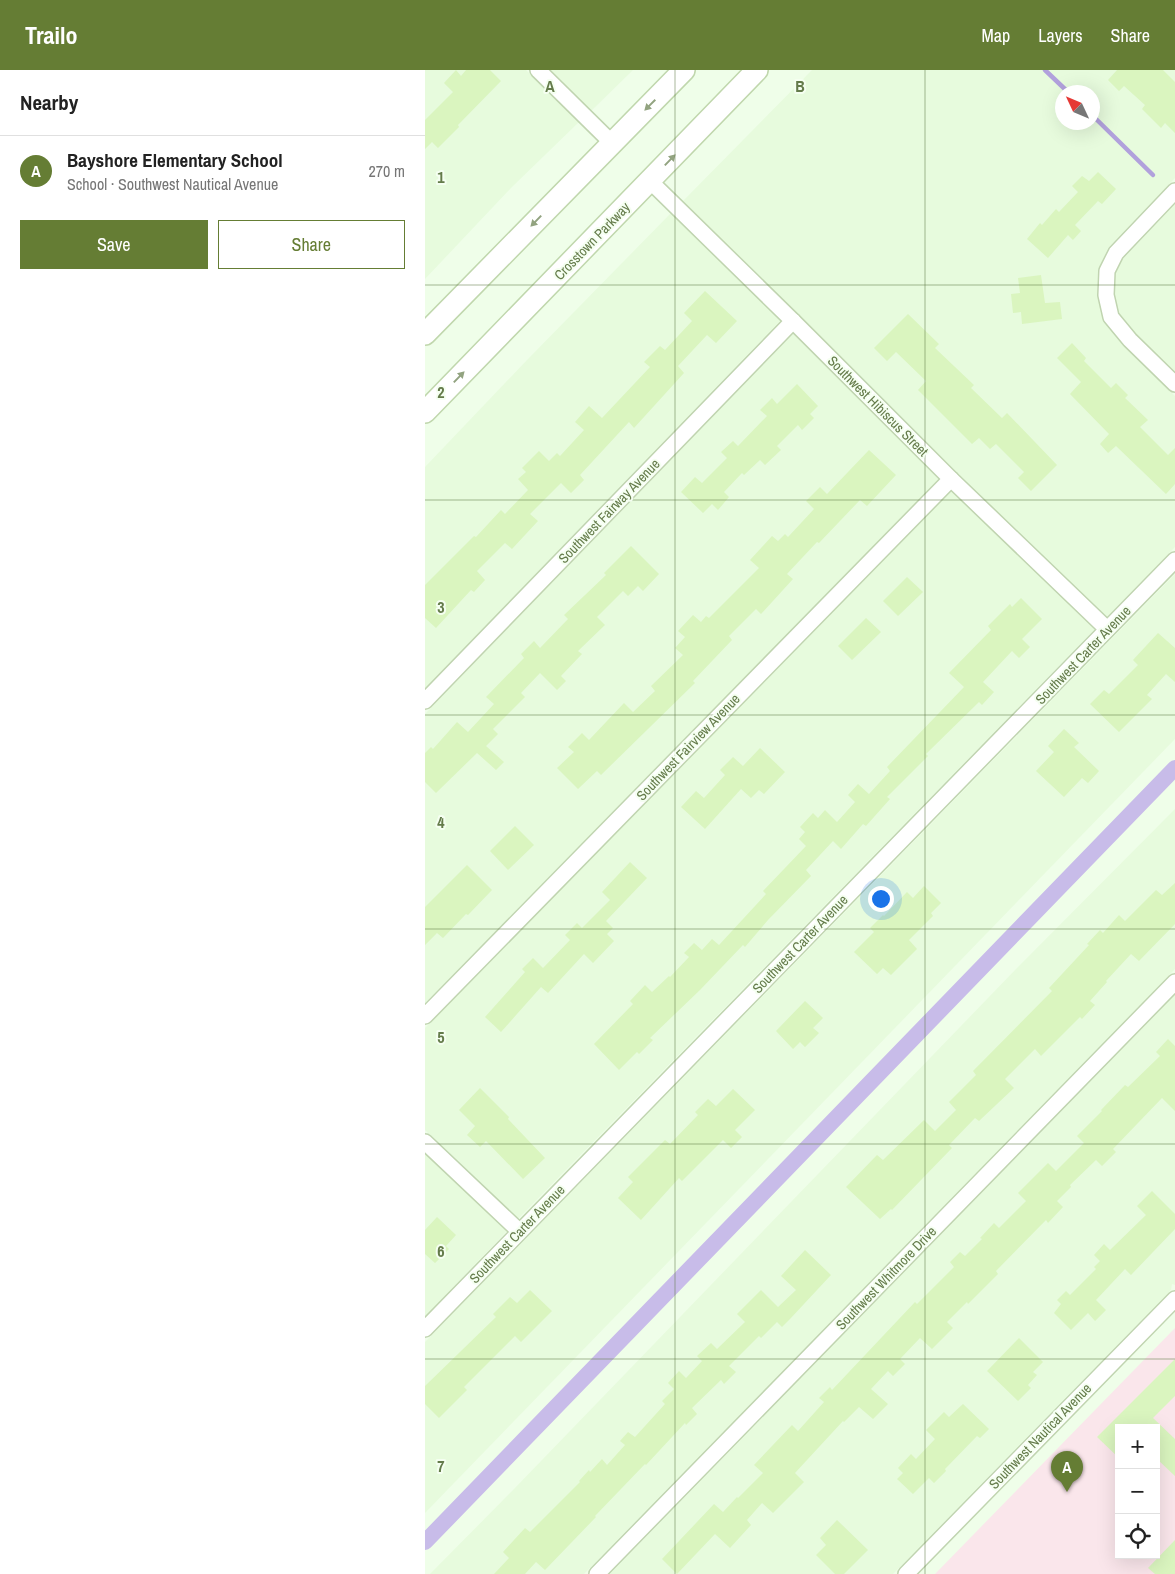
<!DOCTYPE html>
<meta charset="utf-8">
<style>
body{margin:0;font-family:"Archivo Narrow",sans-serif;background:#f6f6f6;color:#222}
.controls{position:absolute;right:15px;bottom:15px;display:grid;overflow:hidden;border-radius:0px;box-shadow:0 5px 20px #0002}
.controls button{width:45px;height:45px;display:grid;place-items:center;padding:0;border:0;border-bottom:1px solid #e0e0e0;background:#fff;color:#222;font:25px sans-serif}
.compass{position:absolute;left:630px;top:15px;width:45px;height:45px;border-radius:50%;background:#fff;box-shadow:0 5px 20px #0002;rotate:314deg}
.you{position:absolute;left:455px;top:828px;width:18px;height:18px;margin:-12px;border:4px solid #fff;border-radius:50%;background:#1a73e8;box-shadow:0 0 0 8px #1a73e833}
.badge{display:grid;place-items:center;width:32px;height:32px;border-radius:50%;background:#657d34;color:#fff;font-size:16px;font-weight:700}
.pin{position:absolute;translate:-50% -41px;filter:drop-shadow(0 1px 2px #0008)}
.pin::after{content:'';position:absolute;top:26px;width:18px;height:15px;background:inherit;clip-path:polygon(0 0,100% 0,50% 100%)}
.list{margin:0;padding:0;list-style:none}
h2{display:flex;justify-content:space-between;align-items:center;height:65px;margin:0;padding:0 20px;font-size:21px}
h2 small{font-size:16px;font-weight:400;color:#767676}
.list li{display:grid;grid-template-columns:32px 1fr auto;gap:15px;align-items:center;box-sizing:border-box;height:70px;padding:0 20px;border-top:1px solid #e0e0e0}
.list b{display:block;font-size:19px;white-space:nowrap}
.list p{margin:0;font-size:16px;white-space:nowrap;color:#767676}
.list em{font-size:16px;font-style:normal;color:#767676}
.actions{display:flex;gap:10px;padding:15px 20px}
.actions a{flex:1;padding:11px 0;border:1px solid #657d34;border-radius:0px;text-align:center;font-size:18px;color:#657d34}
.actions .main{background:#657d34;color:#fff}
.icon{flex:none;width:28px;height:28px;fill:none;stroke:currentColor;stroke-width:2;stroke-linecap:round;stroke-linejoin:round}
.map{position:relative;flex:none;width:750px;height:1504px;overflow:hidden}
header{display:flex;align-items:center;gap:30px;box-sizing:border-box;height:70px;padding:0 25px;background:#657d34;color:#fff}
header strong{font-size:24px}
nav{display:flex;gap:28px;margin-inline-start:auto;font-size:18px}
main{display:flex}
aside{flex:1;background:#fff}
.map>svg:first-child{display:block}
.residential{fill:#e7fbdd;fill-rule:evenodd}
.education{fill:#fae6eb;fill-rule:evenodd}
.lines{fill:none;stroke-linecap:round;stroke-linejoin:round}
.stream{stroke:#b1a1dc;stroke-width:4.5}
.canal{stroke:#c8bce9;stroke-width:16}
.building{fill:#daf5bf}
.street-casing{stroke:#c0d4b0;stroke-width:18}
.secondary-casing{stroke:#c0d7ad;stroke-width:24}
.street{stroke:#fff;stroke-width:15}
.secondary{stroke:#fff;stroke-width:21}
.oneway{fill:#92a380}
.grid{fill:none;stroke:#647b4a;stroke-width:1;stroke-opacity:0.55}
.labels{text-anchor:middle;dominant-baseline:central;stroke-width:4;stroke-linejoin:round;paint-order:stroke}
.street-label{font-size:14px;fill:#647b4a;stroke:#f5fff1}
.grid-label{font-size:16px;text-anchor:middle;font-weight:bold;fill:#647b4a;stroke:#f5fff1;stroke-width:4;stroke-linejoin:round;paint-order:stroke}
</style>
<header>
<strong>Trailo</strong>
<nav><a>Map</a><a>Layers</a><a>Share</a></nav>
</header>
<main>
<aside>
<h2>Nearby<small></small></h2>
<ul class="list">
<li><span class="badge">A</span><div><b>Bayshore Elementary School</b><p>School · Southwest Nautical Avenue</p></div><em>270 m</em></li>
</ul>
<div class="actions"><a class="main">Save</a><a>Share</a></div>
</aside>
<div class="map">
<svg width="750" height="1504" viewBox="0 0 750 1504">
<rect width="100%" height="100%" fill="#effee9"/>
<!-- residential -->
<g class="residential">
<polygon points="0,0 101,0 154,52 87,117 0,209"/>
<polygon points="124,0 208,0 166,41"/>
<path d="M387,0H750V108L683,178L673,200L672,223L679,251L699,276L750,326V477L682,547L531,404L380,251L258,131ZM638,22H668V52H638Z"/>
<polygon points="750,134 750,303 711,265 694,244 689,225 690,204 698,189"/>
<polygon points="246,143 356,250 0,618 0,397 102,290"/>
<polygon points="369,263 514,409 0,933 0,644"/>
<polygon points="526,421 670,559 93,1149 0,1060 0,958"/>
<polygon points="750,504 750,669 0,1443 0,1272"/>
<polygon points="750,739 750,899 159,1504 5,1504 89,1419 591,899"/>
<polygon points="750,925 750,1215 747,1214 746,1220 468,1504 185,1504"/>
<polygon points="0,1083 82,1161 0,1246"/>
</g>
<!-- education -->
<path class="education" d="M750,1258V1504H510ZM694,1358H731V1485H694Z"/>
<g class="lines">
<!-- stream -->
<g class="stream">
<polyline points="620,0 643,22"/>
<polyline points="668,46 728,105"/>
</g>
<!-- canal -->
<polyline class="canal" points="0,1472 750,698"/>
</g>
<!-- building -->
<g class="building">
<polygon points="31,0 36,6 41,0 65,0 76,11 33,55 34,57 13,78 7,72 0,79 0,50 28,22 19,13"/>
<polygon points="692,0 738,0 750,12 750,63 740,53 736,58 717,39 720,35 699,16 694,21 683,10"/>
<polygon points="673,102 691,119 677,134 673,131 650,155 656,161 648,170 643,165 623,188 602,169 615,153 617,155 631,139 634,142 653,122 647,116 657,106 664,111"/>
<polygon points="616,205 620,233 635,232 637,249 597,254 596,242 588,243 586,224 595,223 593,208"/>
<polygon points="280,221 312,251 291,273 282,265 253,296 259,303 209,358 204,352 155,405 159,410 146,423 136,413 105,444 113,451 87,479 80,473 52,501 60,510 49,522 46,520 11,558 0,548 0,515 49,466 51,467 76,440 80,444 103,420 93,409 101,402 97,398 114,381 124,391 132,383 135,386 159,360 150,352 164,336 177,348 225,297 219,292 235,276 240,280 267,251 259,243"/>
<polygon points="483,244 514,274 510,278 549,315 546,318 577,348 582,343 632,395 606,421 593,408 599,402 571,374 565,379 554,368 547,374 493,320 501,311 471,282 462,291 449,278"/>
<polygon points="647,273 661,288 659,291 686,318 691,313 703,325 700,328 723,350 715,357 743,385 750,378 750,414 741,424 691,376 683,383 675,374 684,364 645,324 656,312 632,288"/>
<polygon points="372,314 393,336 385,344 389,348 377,360 373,355 352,376 356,380 340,395 335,390 319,405 317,403 299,422 304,427 293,440 287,434 278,443 256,422 270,407 277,413 302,388 296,382 308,371 313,376 342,346 335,340 347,328 352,334"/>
<polygon points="444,380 471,405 442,436 435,430 394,473 392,472 362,504 368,509 336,544 331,539 304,566 307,570 268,611 270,613 176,705 172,701 153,719 132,698 149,682 143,677 157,663 164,670 199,633 208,642 230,621 226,616 258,585 250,578 260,567 253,561 268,545 276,552 281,546 284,548 334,498 325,490 347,466 353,471 360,464 363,467 389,439 381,431 395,417 402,424"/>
<polygon points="206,476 234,504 218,521 213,516 203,526 198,521 172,547 180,555 153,581 157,584 136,606 141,611 132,620 115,603 96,623 100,627 68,659 73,664 61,676 79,692 71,700 52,683 11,723 0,712 0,683 6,677 8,679 32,652 43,662 69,634 61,627 99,588 96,584 109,571 115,578 143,549 139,545 181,505 179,503"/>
<polygon points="482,507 498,522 473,546 458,531"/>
<polygon points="596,528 617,549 597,569 605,577 594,588 587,581 558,612 569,622 557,635 554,632 501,684 503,686 462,727 465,729 441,756 438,754 416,779 408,771 381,800 386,806 343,850 320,877 318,875 275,920 225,968 228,970 214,984 212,982 194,1000 169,974 208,934 205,931 220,915 227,922 244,906 245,907 264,887 259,883 269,873 277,880 287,869 294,875 341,824 338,821 381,776 374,769 380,762 375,757 388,743 393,748 400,740 412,752 430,732 423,725 433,714 444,724 465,701 462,697 539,617 524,603 566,560 563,556 585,534 587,537"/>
<polygon points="441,548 456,562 427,590 413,576"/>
<polygon points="733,563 750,578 750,612 741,604 722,625 727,629 694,662 665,634 679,620 684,624 713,595 708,590"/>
<polygon points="639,659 654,673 649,677 674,701 663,713 657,708 639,727 611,701 629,682 623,676"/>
<polygon points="335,678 360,702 339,724 334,720 326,728 316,719 280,759 256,737 271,721 279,728 300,705 295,700 308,687 318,696"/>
<polygon points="90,756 109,775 83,800 65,781"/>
<polygon points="205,792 222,808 181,851 188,858 182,864 189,871 168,893 159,884 123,923 116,917 76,962 60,947 100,902 97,899 108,888 118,898 145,870 140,865 152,853 157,858 185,830 177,822"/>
<polygon points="42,795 67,820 43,845 41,844 18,868 12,863 0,875 0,837"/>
<polygon points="750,813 750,854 714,891 706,884 681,911 682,912 665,931 670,935 657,949 655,947 616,986 610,979 580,1009 589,1018 554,1051 550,1048 524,1075 527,1078 467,1140 466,1139 455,1149 421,1117 452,1085 458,1090 499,1050 510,1061 531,1040 524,1032 551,1005 548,1001 627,921 624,918 664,875 662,874 675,860 678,863 694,845 700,851 731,820 737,825"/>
<polygon points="499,816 516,833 506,843 508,846 484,870 492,879 466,905 458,898 452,904 429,882 449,862 445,858 458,845 459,846 482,822 488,828"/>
<polygon points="380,931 398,948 388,958 394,963 380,977 375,972 368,979 351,961"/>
<polygon points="743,969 750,976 750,1041 737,1028 688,1079 691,1082 677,1096 671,1090 645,1115 646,1117 632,1131 638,1137 623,1153 621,1150 571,1201 573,1204 543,1234 542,1232 522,1252 528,1258 507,1279 495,1268 475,1289 480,1294 468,1306 463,1301 446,1319 463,1334 448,1349 434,1337 419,1352 418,1351 370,1403 379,1412 348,1443 337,1433 322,1450 326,1455 305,1478 290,1464 252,1504 237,1489 289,1434 298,1442 312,1427 313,1428 338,1403 329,1395 367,1355 373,1361 399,1332 394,1328 405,1317 407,1320 490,1232 492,1234 529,1197 525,1192 535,1182 540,1186 557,1169 555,1168 569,1153 574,1158 601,1131 593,1123 623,1093 631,1101 659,1073 652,1066 677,1041 676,1040 700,1015 703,1017 735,986 731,982"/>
<polygon points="55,1018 84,1047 83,1049 120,1088 98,1109 61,1071 55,1077 42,1065 50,1056 34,1040"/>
<polygon points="308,1019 330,1040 310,1060 317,1067 306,1078 298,1070 257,1111 254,1108 216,1150 193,1128 208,1112 203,1107 240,1070 245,1074 273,1045 270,1042 283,1029 291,1036"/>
<polygon points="727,1121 750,1144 750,1159 706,1205 700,1199 671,1230 681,1240 670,1251 663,1243 646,1260 629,1243 636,1234 632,1230 641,1221 645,1225 671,1199 669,1197 675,1191 669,1185 679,1174 685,1180 721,1145 712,1136"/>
<polygon points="12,1147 31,1165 21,1176 24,1179 10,1193 0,1184 0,1160"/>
<polygon points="380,1180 406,1205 365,1249 357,1257 352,1252 336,1268 334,1266 304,1296 311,1302 299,1314 296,1310 267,1338 272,1344 261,1355 260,1353 221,1395 220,1394 170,1446 171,1447 120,1500 111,1492 100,1504 69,1504 84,1488 78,1482 100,1458 105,1462 155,1412 154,1411 164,1400 165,1402 177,1389 182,1395 200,1375 195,1371 203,1362 210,1367 240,1334 237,1331 249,1319 243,1313 254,1301 261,1308 277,1291 272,1286 286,1273 292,1279 320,1252 312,1244 336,1220 353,1237 371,1220 356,1206"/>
<polygon points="105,1220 127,1241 96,1272 90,1266 39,1317 42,1320 14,1348 0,1334 0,1316 71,1247 68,1244 85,1227 92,1233"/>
<polygon points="594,1268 618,1292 608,1302 612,1305 603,1315 606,1318 593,1331 562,1301"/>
<polygon points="750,1289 750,1326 728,1348 750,1369 750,1406 731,1388 731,1358 694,1358 694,1388 672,1367"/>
<polygon points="538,1334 564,1359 555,1368 552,1366 520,1399 521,1401 509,1413 504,1408 488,1424 472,1409 478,1403 473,1398 486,1384 491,1389 510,1369 501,1360 519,1342 524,1347"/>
<polygon points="412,1450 443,1480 419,1504 410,1504 391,1485 401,1475 395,1468"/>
<polygon points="750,1470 750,1504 730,1504 723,1498"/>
</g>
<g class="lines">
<!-- street casing -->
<g class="street-casing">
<g id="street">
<polyline points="113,0 187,73"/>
<polyline points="225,111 368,251 526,409 682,559"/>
<polyline points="750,121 691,183 682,201 681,225 686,247 705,270 750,314"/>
<polyline points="0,631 368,251"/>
<polyline points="0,946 526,409"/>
<polyline points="0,1072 94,1161"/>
<polyline points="0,1259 750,490"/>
<polyline points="172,1504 750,912"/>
<polyline points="481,1504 750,1229"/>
</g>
</g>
<!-- secondary casing -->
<g class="secondary-casing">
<g id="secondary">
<polyline points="0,264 259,0"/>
<polyline points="0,342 332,0"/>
</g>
</g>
<!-- street -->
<use href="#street" class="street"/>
<!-- secondary -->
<use href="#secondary" class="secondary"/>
</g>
<!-- one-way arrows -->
<defs><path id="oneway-solid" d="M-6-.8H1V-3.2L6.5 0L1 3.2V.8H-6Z" transform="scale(1.25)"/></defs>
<g class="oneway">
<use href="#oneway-solid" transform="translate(225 35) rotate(135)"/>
<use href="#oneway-solid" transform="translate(245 90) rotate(-46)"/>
<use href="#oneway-solid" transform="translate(111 151) rotate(134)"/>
<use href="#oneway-solid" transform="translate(34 307) rotate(-46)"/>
</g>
<!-- grid -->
<path class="grid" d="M250,0V1504M500,0V1504M0,215H750M0,430H750M0,645H750M0,859H750M0,1074H750M0,1289H750"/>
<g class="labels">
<!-- street labels -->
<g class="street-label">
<text transform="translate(167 171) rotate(-46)">Crosstown Parkway</text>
<text transform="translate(453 336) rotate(45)">Southwest Hibiscus Street</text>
<text transform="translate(184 441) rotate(-46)">Southwest Fairway Avenue</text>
<text transform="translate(658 585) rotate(-46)">Southwest Carter Avenue</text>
<text transform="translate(263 677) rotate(-46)">Southwest Fairview Avenue</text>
<text transform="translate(375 874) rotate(-46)">Southwest Carter Avenue</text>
<text transform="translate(92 1164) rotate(-46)">Southwest Carter Avenue</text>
<text transform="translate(461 1208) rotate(-46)">Southwest Whitmore Drive</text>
<text transform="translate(615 1366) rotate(-46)">Southwest Nautical Avenue</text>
</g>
</g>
<g class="grid-label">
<text x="125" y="22">A</text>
<text x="375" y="22">B</text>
<text x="16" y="113">1</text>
<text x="16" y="328">2</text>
<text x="16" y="543">3</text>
<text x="16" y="758">4</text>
<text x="16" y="973">5</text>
<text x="16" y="1187">6</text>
<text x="16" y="1402">7</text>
</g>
</svg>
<div class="controls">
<button>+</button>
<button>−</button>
<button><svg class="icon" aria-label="locate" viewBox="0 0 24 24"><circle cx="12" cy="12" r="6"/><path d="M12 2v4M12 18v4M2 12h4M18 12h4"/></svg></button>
</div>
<svg class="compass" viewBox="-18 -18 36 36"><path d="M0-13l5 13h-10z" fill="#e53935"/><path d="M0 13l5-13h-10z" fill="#767676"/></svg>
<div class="you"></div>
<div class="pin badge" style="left:642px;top:1422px">A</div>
</div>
</main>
